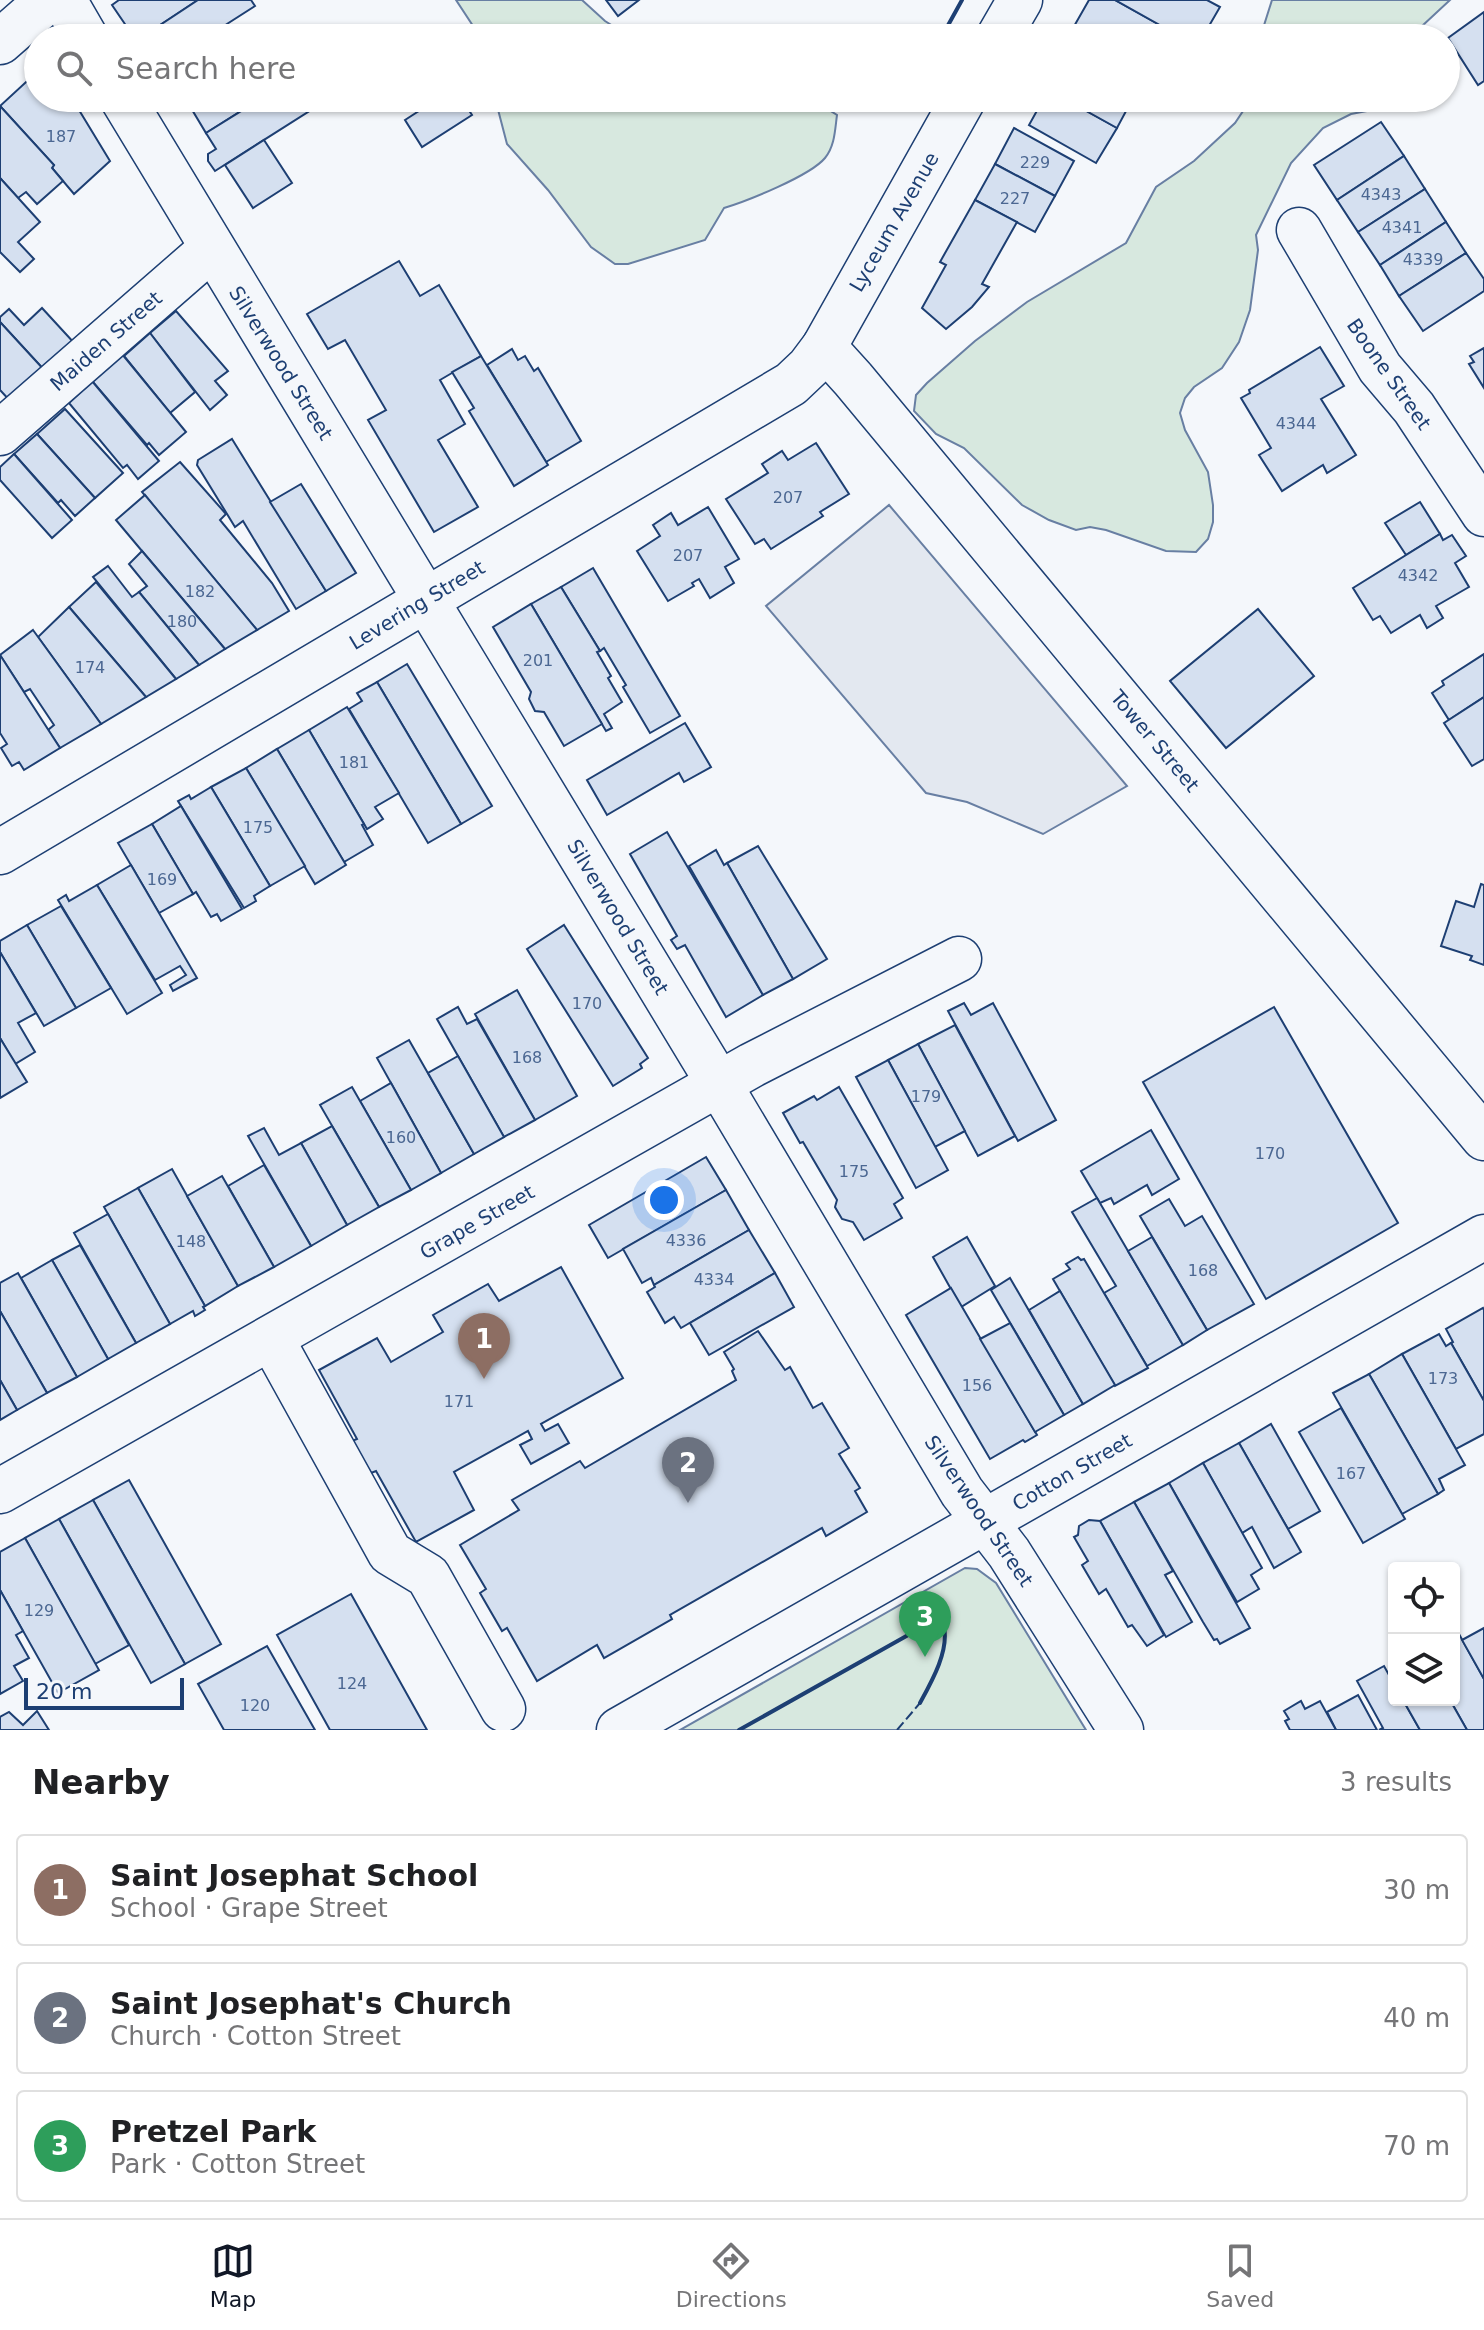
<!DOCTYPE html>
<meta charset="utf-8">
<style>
body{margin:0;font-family:"DejaVu Sans",sans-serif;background:#f6f6f6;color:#202124}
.controls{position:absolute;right:24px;bottom:24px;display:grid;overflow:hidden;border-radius:8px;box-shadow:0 2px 6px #0004}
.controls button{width:72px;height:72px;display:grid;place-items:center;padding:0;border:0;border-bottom:2px solid #e0e0e0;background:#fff;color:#202124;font:40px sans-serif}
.scale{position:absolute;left:24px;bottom:20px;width:160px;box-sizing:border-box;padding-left:8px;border:4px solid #1d3f73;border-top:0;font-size:22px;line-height:28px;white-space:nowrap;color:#1d3f73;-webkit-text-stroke:6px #f4f7fb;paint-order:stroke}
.you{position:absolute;left:664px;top:1200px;width:28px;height:28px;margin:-20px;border:6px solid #fff;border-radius:50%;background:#1a73e8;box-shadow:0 0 0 12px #1a73e833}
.badge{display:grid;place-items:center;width:52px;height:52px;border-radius:50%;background:#111827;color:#fff;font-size:26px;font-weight:700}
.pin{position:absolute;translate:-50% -66px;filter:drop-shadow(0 2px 4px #0008)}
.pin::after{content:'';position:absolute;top:42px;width:28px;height:24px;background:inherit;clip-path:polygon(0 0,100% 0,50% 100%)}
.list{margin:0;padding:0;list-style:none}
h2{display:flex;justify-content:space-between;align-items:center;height:104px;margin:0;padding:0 32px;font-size:34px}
h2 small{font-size:26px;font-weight:400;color:#757577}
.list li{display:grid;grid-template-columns:52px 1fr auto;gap:24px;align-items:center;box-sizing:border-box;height:112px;margin:0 16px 16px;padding:0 16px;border:2px solid #e0e0e0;border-radius:8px}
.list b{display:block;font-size:30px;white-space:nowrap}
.list p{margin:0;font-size:26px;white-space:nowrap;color:#757577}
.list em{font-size:26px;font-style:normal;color:#757577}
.icon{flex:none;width:44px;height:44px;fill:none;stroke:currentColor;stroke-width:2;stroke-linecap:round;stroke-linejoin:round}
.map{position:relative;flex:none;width:1484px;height:1730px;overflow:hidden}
.search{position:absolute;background:#fff;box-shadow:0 2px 6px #0004;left:24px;right:24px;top:24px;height:88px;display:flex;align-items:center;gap:20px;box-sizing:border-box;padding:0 28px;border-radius:44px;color:#757577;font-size:30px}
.sheet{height:488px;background:#fff}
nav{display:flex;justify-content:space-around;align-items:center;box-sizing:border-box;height:112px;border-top:2px solid #e0e0e0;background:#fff;font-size:22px;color:#757577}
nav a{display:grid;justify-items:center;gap:4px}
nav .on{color:#111827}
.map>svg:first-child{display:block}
.green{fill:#d7e8df;stroke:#687fa3;stroke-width:2}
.parking{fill:#e3e8f0;stroke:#687fa3;stroke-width:2}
.building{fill:#d5e0f0;stroke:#1d3f73;stroke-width:2}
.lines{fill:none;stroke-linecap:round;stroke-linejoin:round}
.minor-casing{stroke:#1d3f73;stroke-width:47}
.minor{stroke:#f4f7fb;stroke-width:44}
.fence{stroke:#1d3f73;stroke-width:2;stroke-dasharray:10 4;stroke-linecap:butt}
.wall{stroke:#1d3f73;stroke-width:4}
.labels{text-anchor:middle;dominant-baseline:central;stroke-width:6;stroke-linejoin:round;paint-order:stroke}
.number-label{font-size:16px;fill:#4b6792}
.street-label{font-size:20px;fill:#1d3f73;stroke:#f4f7fb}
</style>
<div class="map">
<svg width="1484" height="1730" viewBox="0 0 1484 1730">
<rect width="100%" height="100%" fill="#f4f7fb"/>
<!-- green -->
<g class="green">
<polygon points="456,0 582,0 605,21 632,38 481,38"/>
<polygon points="1272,0 1450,0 1421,27 1421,38 1260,38"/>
<path d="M495,98H797L824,107L837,115C835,129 835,146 825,158C810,176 747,201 724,208L705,240L628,264H615L591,247L548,190L507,144Z"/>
<polygon points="1246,98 1427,98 1412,108 1383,108 1351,114 1323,128 1291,163 1256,235 1258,250 1250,310 1239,342 1222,368 1194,387 1185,398 1180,413 1185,430 1208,472 1213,505 1213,522 1208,539 1196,552 1166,551 1106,530 1090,527 1076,530 1049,520 1022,505 964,448 936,434 914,411 916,395 927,383 975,341 1027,302 1126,243 1156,187 1194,161 1235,123 1243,111"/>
<polygon points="965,1568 977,1569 996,1583 1086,1730 680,1730"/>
</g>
<!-- parking -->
<polygon class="parking" points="889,505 1127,786 1043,834 967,802 926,793 766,606"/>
<!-- building -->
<g class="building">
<polygon points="119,0 198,0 142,37 136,26 129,30 112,5"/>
<polygon points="198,0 251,0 255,6 205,38 142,37"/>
<polygon points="606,0 639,0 618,16"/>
<polygon points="1089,0 1115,0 1183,38 1092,38 1073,28"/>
<polygon points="1115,0 1207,0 1220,7 1202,38 1183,38"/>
<polygon points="1484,12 1484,81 1478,85 1448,38"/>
<polygon points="38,71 38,98 78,98 83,107 79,110 110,161 74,194 52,168 54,165 0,106"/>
<polygon points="185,98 262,98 206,133"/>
<polygon points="262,98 330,98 215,171 208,161 208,154 216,149 206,133"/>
<polygon points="439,98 461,98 472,115 422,147 405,120"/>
<polygon points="1044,98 1063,98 1117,128 1096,163 1029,125"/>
<polygon points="1063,98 1133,98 1117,128"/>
<polygon points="0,106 54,165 52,168 63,181 37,204 26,192 18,198 0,178"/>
<polygon points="1381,122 1404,156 1337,200 1314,165"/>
<polygon points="1014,128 1074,161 1055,196 995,164"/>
<polygon points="264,140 292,183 253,208 225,165"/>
<polygon points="1404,156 1425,189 1358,232 1337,200"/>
<polygon points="995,164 1055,196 1035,232 975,200"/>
<polygon points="0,178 40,222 18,242 34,259 20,272 0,252"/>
<polygon points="1425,189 1446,222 1380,265 1358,232"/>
<polygon points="975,200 1017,222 982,284 989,287 972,307 946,329 922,308 946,265 940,262"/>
<polygon points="1446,222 1466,253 1399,296 1380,265"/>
<polygon points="1466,253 1484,279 1484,291 1423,331 1399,296"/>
<polygon points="399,261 420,296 439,285 481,356 440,380 465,424 438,440 478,507 434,532 368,420 386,410 345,340 328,349 307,314"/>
<polygon points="42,308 76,345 46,372 0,322 0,317 9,309 24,325"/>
<polygon points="176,311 228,371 215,381 227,395 210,410 150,333"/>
<polygon points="0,322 46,372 12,403 0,390"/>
<polygon points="150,333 195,392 170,413 124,356"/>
<polygon points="1320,347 1344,386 1321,399 1356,455 1327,473 1323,465 1282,491 1259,455 1271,448 1241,398 1250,393 1249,390"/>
<polygon points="1484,348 1484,388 1469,364 1474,362 1470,356"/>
<polygon points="512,349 518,360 525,356 534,371 538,368 581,441 546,462 487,365"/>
<polygon points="122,354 186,432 159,455 149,443 147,445 92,381"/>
<polygon points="481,356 548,465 514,486 469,411 474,408 452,372"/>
<polygon points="92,381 159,461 138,479 127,465 123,468 69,403"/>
<polygon points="65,409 123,473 95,498 37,434"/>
<polygon points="37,434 95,498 75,516 61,500 58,503 14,454"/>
<polygon points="232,439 326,591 296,609 243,521 235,527 197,465 198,460"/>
<polygon points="816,443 849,494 820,512 823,516 771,549 764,539 755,544 726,499 768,473 762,464 782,451 788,460"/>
<polygon points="14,454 72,520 52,538 0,480 0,467"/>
<polygon points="180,462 226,514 220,520 272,583 289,611 257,630 142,492"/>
<polygon points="301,484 356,573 326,591 270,502"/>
<polygon points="145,495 257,630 225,649 142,551 116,520"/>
<polygon points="1420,502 1440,534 1406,555 1385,523"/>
<polygon points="708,507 739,559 725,567 734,583 710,598 699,579 692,583 694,586 668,601 637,551 660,536 653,525 671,513 678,525"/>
<polygon points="1440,534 1443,540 1452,535 1466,556 1455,563 1469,587 1436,606 1443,618 1427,628 1420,615 1391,633 1380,616 1373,620 1353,588"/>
<polygon points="142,551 225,649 199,665 139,592 147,586 129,564"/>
<polygon points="108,566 132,597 139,592 199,665 176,679 93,577"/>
<polygon points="593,568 680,716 650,733 623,687 626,685 604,648 600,651 561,587"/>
<polygon points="96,582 176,679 146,697 69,607"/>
<polygon points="561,587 600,651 597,652 611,676 608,678 622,702 604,714 612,728 606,731 531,604"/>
<polygon points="531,604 602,724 564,746 544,712 535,711 529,699 531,692 493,627"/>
<polygon points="69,607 146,697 101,724 38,637"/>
<polygon points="1258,609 1314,676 1226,748 1170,681"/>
<polygon points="33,630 101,724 60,748 48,730 54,725 30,689 24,692 0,655"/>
<polygon points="1484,654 1484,697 1449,720 1432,693 1444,685 1442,681"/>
<polygon points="0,655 60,748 24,770 19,762 12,766 1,748 7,744 0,733"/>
<polygon points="407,664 492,806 461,824 377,682"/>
<polygon points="377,682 461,824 428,843 349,709 362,701 357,693"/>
<polygon points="1484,697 1484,759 1472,766 1444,723"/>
<polygon points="347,707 399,793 375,807 383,819 367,829 309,730"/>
<polygon points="685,723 711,767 684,782 679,773 607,815 587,780"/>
<polygon points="309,730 364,824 362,825 373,845 344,862 277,749"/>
<polygon points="277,749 346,865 315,884 246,768"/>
<polygon points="246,768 305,866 270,886 211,787"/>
<polygon points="211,787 270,886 254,896 256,901 244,908 178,801 189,795 191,799"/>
<polygon points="181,806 242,909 221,921 217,914 211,917 196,892 193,894 152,824"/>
<polygon points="152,824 193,894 159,913 118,843"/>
<polygon points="667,832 763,995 726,1017 685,945 677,949 671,940 677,936 630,854"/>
<polygon points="758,846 827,959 793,979 727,863"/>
<polygon points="716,850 724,865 727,863 793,979 763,995 689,866"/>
<polygon points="131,865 197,978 173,991 170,985 186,975 180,966 155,980 97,885"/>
<polygon points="1481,884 1484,885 1484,965 1470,960 1472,956 1441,946 1456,901 1474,907"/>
<polygon points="97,885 162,993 127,1014 58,900 66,895 69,901"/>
<polygon points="61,906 111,988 76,1008 27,925"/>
<polygon points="27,925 76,1008 44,1026 0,952 0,941"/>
<polygon points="564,925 648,1058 640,1064 642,1068 613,1086 527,949"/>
<polygon points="0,952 36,1013 18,1023 35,1052 15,1064 0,1038"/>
<polygon points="517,990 577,1096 535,1120 475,1014"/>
<polygon points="964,1003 971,1015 993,1003 1056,1120 1018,1141 948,1011"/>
<polygon points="458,1007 467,1024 477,1019 535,1120 504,1137 437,1019"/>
<polygon points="1274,1007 1398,1223 1266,1299 1143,1082"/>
<polygon points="955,1025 1015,1136 978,1156 918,1044"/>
<polygon points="0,1038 27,1082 0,1098"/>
<polygon points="409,1040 474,1154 441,1173 377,1058"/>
<polygon points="918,1044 965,1131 935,1147 888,1060"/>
<polygon points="458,1056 504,1137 474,1154 428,1073"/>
<polygon points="888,1060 948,1170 916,1188 856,1077"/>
<polygon points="391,1083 441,1173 411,1190 360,1101"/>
<polygon points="352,1087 411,1190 379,1207 320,1105"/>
<polygon points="839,1087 903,1198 894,1204 902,1218 864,1240 853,1222 842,1219 835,1207 837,1200 803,1142 800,1143 783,1113 814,1096 817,1100"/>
<polygon points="332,1126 379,1207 347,1225 301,1143"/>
<polygon points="264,1128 279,1155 301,1143 347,1225 311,1246 248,1136"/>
<polygon points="1151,1130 1179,1179 1152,1195 1147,1185 1114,1204 1111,1198 1100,1203 1081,1171"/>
<polygon points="706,1157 726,1190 608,1258 589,1225"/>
<polygon points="264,1165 311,1246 274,1267 228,1186"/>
<polygon points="172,1169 238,1286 205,1306 138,1188"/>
<polygon points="222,1176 274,1267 238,1286 187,1196"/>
<polygon points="138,1188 205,1306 203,1307 205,1310 195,1316 193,1311 170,1324 104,1207"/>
<polygon points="726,1190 749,1230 654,1285 651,1278 642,1283 623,1249"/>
<polygon points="1097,1198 1183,1345 1147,1366 1104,1293 1116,1286 1072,1212"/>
<polygon points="1169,1199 1185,1226 1202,1216 1254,1304 1207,1330 1140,1216"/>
<polygon points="108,1214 170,1324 136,1343 74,1233"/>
<polygon points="749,1230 775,1273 681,1328 674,1317 665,1323 647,1292 655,1287 654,1285"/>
<polygon points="967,1237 995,1286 961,1307 933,1257"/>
<polygon points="1152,1237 1207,1330 1183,1345 1128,1251"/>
<polygon points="80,1245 136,1343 108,1359 52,1260"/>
<polygon points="1078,1257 1081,1260 1084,1259 1148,1368 1115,1386 1053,1279 1070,1269 1066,1264"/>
<polygon points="52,1260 108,1359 77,1377 21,1278"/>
<polygon points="561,1267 623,1378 541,1424 545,1431 558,1424 569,1443 531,1464 520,1445 532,1439 528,1431 454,1472 474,1510 416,1542 376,1471 371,1473 352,1441 357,1439 319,1370 377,1338 391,1362 443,1332 433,1315 488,1284 499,1301"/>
<polygon points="18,1273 77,1377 47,1393 0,1311 0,1283"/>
<polygon points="775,1273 794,1307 709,1355 690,1323"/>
<polygon points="1010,1278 1083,1404 1064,1415 991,1290"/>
<polygon points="951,1288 1037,1435 1025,1442 1023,1440 990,1459 906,1315"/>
<polygon points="1060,1291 1115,1385 1083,1404 1029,1310"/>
<polygon points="1483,1308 1484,1310 1484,1401 1451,1343 1453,1342 1446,1329"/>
<polygon points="0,1311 47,1393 17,1410 0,1380"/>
<polygon points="1010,1323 1064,1415 1035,1432 980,1339"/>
<polygon points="758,1331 785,1370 790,1367 813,1408 822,1403 849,1448 839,1454 860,1488 855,1491 867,1512 826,1536 822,1528 670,1615 672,1619 604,1658 597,1645 537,1681 507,1628 502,1631 480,1593 486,1589 460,1545 519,1510 512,1500 580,1461 585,1468 736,1380 732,1371 734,1369 724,1352"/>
<polygon points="1439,1334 1446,1346 1451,1343 1484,1401 1484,1434 1456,1449 1402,1354"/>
<polygon points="1402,1354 1465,1465 1439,1479 1444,1490 1438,1494 1369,1374"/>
<polygon points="1369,1374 1438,1494 1402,1514 1333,1393"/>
<polygon points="0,1380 17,1410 0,1420"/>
<polygon points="1341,1408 1405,1519 1363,1543 1299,1432"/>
<polygon points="1271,1424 1320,1511 1288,1529 1239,1443"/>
<polygon points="1239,1443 1301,1552 1274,1568 1252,1527 1242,1533 1203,1463"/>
<polygon points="1203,1463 1262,1568 1251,1575 1259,1589 1237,1602 1169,1483"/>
<polygon points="129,1480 221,1644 185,1664 93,1500"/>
<polygon points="1169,1483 1250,1628 1220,1644 1217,1639 1214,1640 1203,1622 1134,1502"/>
<polygon points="93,1500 185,1664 151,1683 59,1519"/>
<polygon points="1134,1502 1173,1571 1165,1575 1192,1622 1166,1637 1100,1521"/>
<polygon points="59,1519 129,1645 95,1664 25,1538"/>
<polygon points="1089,1520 1100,1521 1164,1635 1147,1646 1132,1625 1128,1627 1106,1589 1099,1594 1082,1565 1088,1561 1074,1537 1078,1535 1079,1526"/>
<polygon points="25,1538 99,1670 58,1693 0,1590 0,1552"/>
<polygon points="0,1590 23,1631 16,1635 29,1658 14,1666 23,1681 0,1694"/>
<polygon points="351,1594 427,1730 330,1730 277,1635"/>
<polygon points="1454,1625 1484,1679 1484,1730 1467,1730 1450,1700 1454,1700"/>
<polygon points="1484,1628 1484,1679 1462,1640"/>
<polygon points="267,1646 315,1730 224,1730 198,1684"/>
<polygon points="1384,1666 1394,1684 1394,1700 1403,1700 1420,1730 1379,1730 1383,1728 1357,1681"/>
<polygon points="1358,1695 1377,1730 1336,1730 1327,1712"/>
<polygon points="1403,1700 1450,1700 1467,1730 1420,1730"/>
<polygon points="1301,1701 1305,1709 1320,1701 1336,1730 1290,1730 1285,1721 1289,1719 1284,1711"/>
<polygon points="37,1711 49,1730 0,1730 0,1717 9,1712 23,1725"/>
</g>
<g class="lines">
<!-- minor casing -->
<g class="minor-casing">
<g id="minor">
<polyline points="64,0 86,38"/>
<polyline points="998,38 1020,0"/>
<polyline points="0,42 48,0"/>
<polyline points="122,98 719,1084 962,1492 1009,1553 1121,1730"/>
<polyline points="1299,230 1380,368 1414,408 1484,514"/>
<polyline points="824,347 853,379 1484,1138"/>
<polyline points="0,433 211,249"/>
<polyline points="0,852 791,384 809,367 824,347 964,98"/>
<polyline points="271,1338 390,1553 428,1576 503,1709"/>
<polyline points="0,1491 752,1065 959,959"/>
<polyline points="619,1730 1484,1237"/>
</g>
</g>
<!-- minor -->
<use href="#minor" class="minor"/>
<!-- fence -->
<polyline class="fence" points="897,1730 920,1703"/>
<!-- wall -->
<g class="wall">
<polyline points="941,38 962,0"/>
<polyline points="907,99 908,98"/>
<path d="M739,1730L926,1625L936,1623L944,1627C949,1651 932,1681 920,1703"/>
</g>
</g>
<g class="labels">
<!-- number labels -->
<g class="number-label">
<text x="61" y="136">187</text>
<text x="1035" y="162">229</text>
<text x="1381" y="194">4343</text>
<text x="1015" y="198">227</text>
<text x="1402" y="227">4341</text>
<text x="1423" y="259">4339</text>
<text x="1296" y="423">4344</text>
<text x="788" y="497">207</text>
<text x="688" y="555">207</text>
<text x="1418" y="575">4342</text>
<text x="200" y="591">182</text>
<text x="182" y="621">180</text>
<text x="538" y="660">201</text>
<text x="90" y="667">174</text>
<text x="354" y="762">181</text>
<text x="258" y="827">175</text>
<text x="162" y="879">169</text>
<text x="587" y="1003">170</text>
<text x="527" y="1057">168</text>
<text x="926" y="1096">179</text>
<text x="401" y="1137">160</text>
<text x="1270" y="1153">170</text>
<text x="854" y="1171">175</text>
<text x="686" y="1240">4336</text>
<text x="191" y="1241">148</text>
<text x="1203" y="1270">168</text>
<text x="714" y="1279">4334</text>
<text x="1443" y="1378">173</text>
<text x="977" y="1385">156</text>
<text x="459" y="1401">171</text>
<text x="1351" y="1473">167</text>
<text x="39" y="1610">129</text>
<text x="352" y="1683">124</text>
<text x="255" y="1705">120</text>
</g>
<!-- street labels -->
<g class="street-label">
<text transform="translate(894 222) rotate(-60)">Lyceum Avenue</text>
<text transform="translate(106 341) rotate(-41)">Maiden Street</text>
<text transform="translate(281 363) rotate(58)">Silverwood Street</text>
<text transform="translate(1389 374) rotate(55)">Boone Street</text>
<text transform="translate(417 605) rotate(-31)">Levering Street</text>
<text transform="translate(1155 741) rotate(50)">Tower Street</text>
<text transform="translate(618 917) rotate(59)">Silverwood Street</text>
<text transform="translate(477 1222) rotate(-30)">Grape Street</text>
<text transform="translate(1072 1472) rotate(-30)">Cotton Street</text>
<text transform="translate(979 1511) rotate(56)">Silverwood Street</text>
</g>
</g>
</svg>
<div class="controls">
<button><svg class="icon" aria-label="locate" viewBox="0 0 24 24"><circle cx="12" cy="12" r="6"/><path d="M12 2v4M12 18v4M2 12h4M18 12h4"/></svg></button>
<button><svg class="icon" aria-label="layers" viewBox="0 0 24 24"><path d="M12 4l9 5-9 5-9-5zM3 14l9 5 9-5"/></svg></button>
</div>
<div class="scale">20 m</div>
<div class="you"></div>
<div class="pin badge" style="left:484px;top:1379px;background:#8d6e63">1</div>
<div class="pin badge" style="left:688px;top:1503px;background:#6b7280">2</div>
<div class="pin badge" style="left:925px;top:1657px;background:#2e9e5b">3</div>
<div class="search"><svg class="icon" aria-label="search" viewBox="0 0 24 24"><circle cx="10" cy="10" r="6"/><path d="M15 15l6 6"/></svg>Search here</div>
</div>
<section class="sheet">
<h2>Nearby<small>3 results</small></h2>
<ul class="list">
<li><span class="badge" style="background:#8d6e63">1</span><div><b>Saint Josephat School</b><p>School · Grape Street</p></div><em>30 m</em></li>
<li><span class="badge" style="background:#6b7280">2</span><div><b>Saint Josephat's Church</b><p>Church · Cotton Street</p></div><em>40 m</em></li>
<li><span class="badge" style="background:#2e9e5b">3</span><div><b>Pretzel Park</b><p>Park · Cotton Street</p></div><em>70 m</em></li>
</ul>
</section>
<nav>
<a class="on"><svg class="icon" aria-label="map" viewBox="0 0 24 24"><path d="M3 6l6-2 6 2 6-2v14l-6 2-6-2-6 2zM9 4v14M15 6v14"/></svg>Map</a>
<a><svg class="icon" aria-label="directions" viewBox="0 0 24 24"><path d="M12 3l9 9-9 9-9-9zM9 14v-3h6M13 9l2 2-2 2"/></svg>Directions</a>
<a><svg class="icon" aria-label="saved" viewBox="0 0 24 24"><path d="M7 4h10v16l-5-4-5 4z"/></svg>Saved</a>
</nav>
